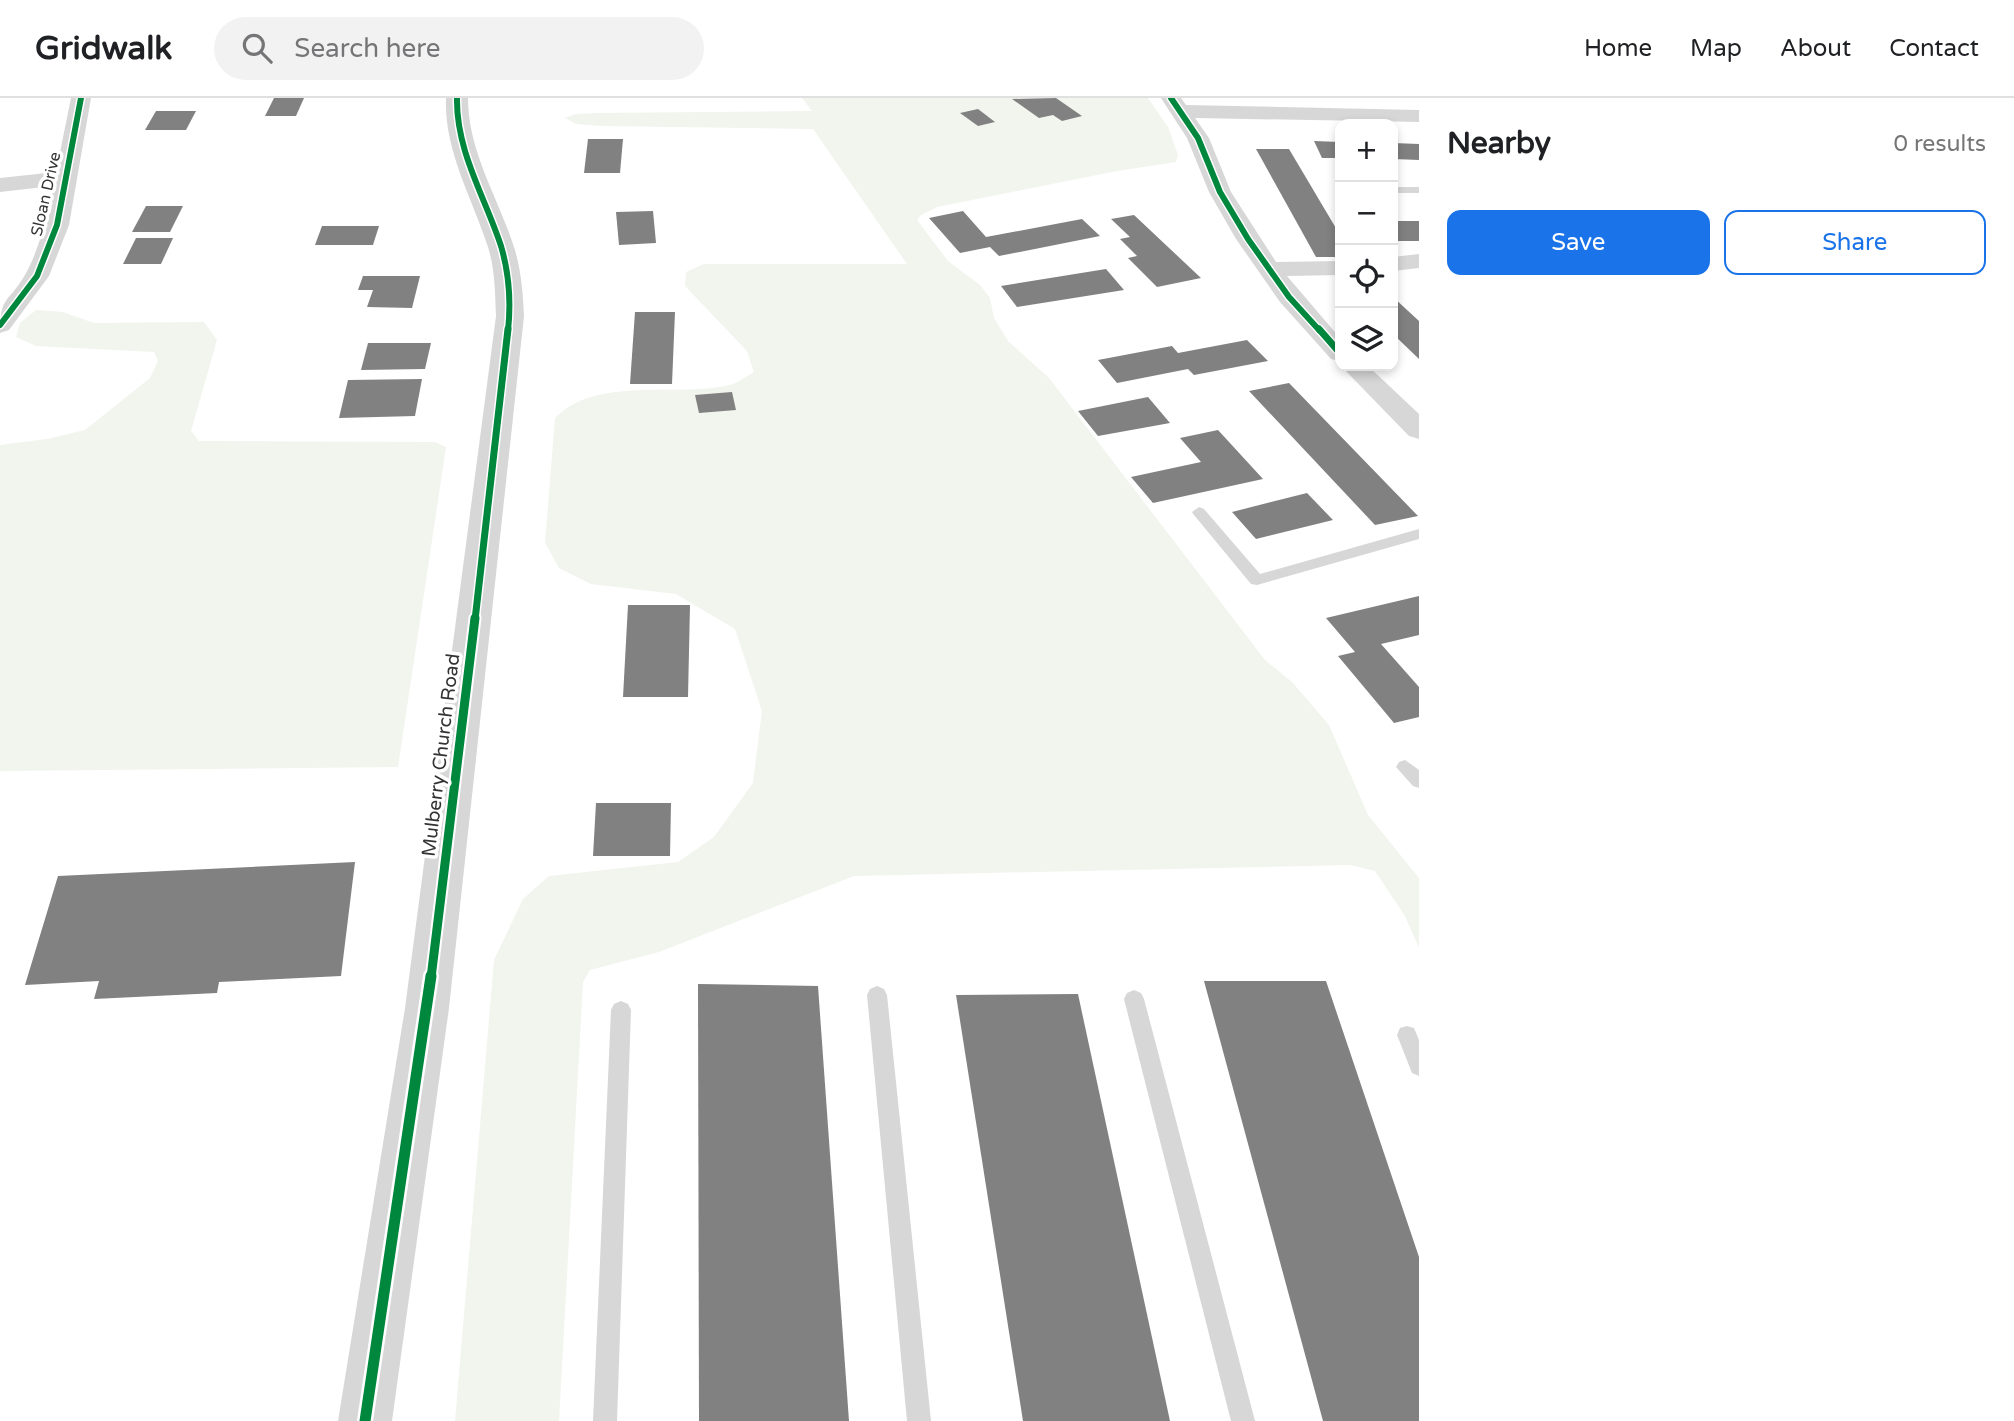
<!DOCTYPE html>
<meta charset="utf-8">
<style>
body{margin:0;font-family:"Varela Round",sans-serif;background:#f2f2f2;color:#202124}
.controls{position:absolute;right:21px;top:21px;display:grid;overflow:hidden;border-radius:14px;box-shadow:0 4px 10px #0003}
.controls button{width:63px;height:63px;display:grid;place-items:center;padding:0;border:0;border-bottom:2px solid #e0e0e0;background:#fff;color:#202124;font:35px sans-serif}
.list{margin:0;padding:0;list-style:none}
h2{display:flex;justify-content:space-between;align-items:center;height:91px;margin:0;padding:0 28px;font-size:30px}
h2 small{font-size:23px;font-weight:400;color:#757577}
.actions{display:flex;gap:14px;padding:21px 28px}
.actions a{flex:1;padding:16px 0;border:2px solid #1a73e8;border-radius:14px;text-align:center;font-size:24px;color:#1a73e8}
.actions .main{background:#1a73e8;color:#fff}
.icon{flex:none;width:38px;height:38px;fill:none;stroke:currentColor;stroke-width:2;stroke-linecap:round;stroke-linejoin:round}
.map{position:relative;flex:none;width:1419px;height:1323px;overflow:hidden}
header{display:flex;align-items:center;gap:42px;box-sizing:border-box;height:98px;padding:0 35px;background:#fff;border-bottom:2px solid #e0e0e0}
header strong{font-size:33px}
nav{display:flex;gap:38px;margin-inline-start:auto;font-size:24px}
.search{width:490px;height:63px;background:#f2f2f2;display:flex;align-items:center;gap:18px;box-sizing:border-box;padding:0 24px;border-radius:38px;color:#757577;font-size:26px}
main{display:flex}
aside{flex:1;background:#fff}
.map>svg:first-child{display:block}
.green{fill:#f1f5ed}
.building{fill:#818181}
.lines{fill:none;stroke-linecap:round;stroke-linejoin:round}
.service{fill:#d7d7d7;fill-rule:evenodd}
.minor{fill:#d7d7d7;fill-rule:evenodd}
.tertiary{fill:#d7d7d7;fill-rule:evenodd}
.cycleway-far3-casing{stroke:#fff;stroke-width:9}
.cycleway-far2-casing{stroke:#fff;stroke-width:10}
.cycleway-far1-casing{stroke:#fff;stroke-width:13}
.cycleway-casing{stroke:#fff;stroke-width:16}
.cycleway-far3{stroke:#00873e;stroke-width:6}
.cycleway-far2{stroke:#00873e;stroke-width:7}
.cycleway-far1{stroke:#00873e;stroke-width:9}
.cycleway{stroke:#00873e;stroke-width:11}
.labels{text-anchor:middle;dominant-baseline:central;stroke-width:7;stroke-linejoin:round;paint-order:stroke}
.far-street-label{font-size:16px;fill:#333;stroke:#fff}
.street-label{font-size:19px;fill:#333;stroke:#fff}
</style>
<header>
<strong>Gridwalk</strong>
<div class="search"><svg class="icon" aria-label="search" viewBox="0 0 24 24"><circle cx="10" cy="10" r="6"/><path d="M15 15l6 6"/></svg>Search here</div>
<nav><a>Home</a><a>Map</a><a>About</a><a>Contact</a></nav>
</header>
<main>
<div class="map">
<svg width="1419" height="1323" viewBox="0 0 1419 1323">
<rect width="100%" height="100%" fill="#fff"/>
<!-- green -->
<g class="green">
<path d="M802,0H1148L1168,29L1178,57L1176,64L1117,73L937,109L921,117L917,122L948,163L980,187L990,200L994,220L1008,243L1049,280L1265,562L1292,584L1329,627L1368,717L1419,780V850L1405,818L1375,773L1350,767L854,778L659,854L590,872L583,884L559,1323H455L494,862L523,801L549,778L678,764L714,739L753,685L762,613L735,531L676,496L591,486L559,470L545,445L555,320C597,277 677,300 730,287C738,285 747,278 754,274L747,253L685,188L686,174L704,166H907L813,31L603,28L576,26L565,20L576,16L596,15L812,13Z"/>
<polygon points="36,212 63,214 94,225 204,224 217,242 191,333 199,343 435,344 446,349 398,669 0,673 0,347 47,341 85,332 150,280 158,263 154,254 36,248 16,239 20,225"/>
</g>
<!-- building -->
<g class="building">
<polygon points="274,0 304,0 296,18 265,18"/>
<polygon points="1056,0 1082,18 1062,23 1053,17 1039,20 1012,1"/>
<polygon points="978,11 995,24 978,28 960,15"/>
<polygon points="156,13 196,13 186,32 145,32"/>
<polygon points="588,41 623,41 620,75 584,75"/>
<polygon points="1314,43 1340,44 1340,60 1322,60"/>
<polygon points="1393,45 1419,46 1419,62 1393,61"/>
<polygon points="1256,51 1289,51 1340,137 1340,159 1316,159"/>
<polygon points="146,108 183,108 170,134 132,134"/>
<polygon points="653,113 656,145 619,147 616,114"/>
<polygon points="963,113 986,139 1082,121 1100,138 999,158 990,149 960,155 929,120"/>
<polygon points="1134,117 1201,180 1157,189 1128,160 1137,158 1120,141 1130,139 1111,121"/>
<rect x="1393" y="123" width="26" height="20"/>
<polygon points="322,128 379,128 373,147 315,147"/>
<polygon points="136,140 173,140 161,166 123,166"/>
<polygon points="1106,171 1124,192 1017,209 1001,188"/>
<polygon points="363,178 420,178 412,210 367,209 373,192 358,192"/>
<polygon points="1393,199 1419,223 1419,261 1393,236"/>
<polygon points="635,214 675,214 672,286 630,286"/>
<polygon points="1247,242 1268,263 1194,277 1188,271 1117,285 1098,262 1172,248 1178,255"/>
<polygon points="368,245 431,245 425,271 361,272"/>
<polygon points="422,281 415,318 339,320 348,282"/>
<polygon points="1289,285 1418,418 1375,427 1249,293"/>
<polygon points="732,294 736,312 699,315 695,297"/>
<polygon points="1148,299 1170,325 1098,338 1078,313"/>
<polygon points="1218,332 1263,381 1153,405 1131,379 1201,364 1180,340"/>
<polygon points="1307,395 1333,422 1256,441 1232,414"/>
<polygon points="1419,498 1419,537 1381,546 1419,589 1419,619 1394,625 1338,558 1355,554 1326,520"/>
<polygon points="628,507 690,507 688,599 623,599"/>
<polygon points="596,705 671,705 670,758 593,758"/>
<polygon points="355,764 341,878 219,884 217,895 94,901 99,883 25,887 58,778"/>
<polygon points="1204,883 1326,883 1419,1159 1419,1323 1323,1323"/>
<polygon points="698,886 818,888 849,1323 699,1323"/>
<polygon points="1078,896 1170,1323 1023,1323 956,897"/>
</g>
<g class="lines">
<!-- service -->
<g class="service">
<rect x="1393" y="89" width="26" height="6"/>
<polygon points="1199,409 1204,411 1260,476 1419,431 1419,441 1257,487 1251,486 1194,417 1192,414"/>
<polygon points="1405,662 1419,672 1419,690 1413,688 1396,669 1399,664"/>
<polygon points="877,888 884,891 887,897 931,1323 907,1323 867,897 870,891"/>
<polygon points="1134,892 1141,895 1144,901 1255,1323 1231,1323 1124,901 1127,895"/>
<polygon points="621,903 628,906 631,912 617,1323 593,1323 611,912 614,906"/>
<polygon points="1407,928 1414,930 1419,942 1419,978 1412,975 1397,937 1400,930"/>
</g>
<!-- minor -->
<g class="minor">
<path d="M71,0H91L69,127L49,178L9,232L0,235C0,197 8,206 25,177C40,150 47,118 53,88L0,94V80L56,74Z"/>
<polygon points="1161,0 1181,0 1186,7 1419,12 1419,24 1195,20 1209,40 1231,94 1276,164 1340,163 1340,177 1287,178 1340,240 1340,263 1331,261 1280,204 1236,141 1209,94 1187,40"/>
<polygon points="1419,156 1419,170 1393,173 1393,159"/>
<polygon points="1340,267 1368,268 1419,316 1419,341 1409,338"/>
</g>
<!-- tertiary -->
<path class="tertiary" d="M446,0H468C468,54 498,99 514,149C521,171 523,195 524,218L449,910L392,1323H338L405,910L496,218C495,195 495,171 488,149C472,99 444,53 446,0Z"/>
<!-- cycleway-far3 casing -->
<g class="cycleway-far3-casing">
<g id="cycleway-far3">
<path d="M457,0C456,53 485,99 501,148C509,175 511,205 508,233"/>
<polyline points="1171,0 1198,40 1220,94 1248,141 1289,199 1320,233"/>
<polyline points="0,227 37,178 57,127 81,0"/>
</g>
</g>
<!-- cycleway-far2 casing -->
<g class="cycleway-far2-casing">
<g id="cycleway-far2">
<polyline points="1319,231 1340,255"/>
<polyline points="475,522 508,231"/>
</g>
</g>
<!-- cycleway-far1 casing -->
<g class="cycleway-far1-casing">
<polyline id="cycleway-far1" points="431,880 475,520"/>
</g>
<!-- cycleway casing -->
<g class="cycleway-casing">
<polyline id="cycleway" points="365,1323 431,878"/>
</g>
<!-- cycleway-far3 -->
<use href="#cycleway-far3" class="cycleway-far3"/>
<!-- cycleway-far2 -->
<use href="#cycleway-far2" class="cycleway-far2"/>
<!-- cycleway-far1 -->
<use href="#cycleway-far1" class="cycleway-far1"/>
<!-- cycleway -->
<use href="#cycleway" class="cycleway"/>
</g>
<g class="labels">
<!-- far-street labels -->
<g class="far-street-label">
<text transform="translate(46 96) rotate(-77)">Sloan Drive</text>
</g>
<!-- street labels -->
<g class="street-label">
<text transform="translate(441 657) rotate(-83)">Mulberry Church Road</text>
</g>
</g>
</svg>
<div class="controls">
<button>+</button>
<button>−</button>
<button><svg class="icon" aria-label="locate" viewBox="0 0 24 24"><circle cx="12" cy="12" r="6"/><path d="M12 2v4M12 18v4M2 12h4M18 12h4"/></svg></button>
<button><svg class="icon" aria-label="layers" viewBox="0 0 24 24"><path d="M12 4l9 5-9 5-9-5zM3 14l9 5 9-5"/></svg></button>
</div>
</div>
<aside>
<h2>Nearby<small>0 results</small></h2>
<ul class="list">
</ul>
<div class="actions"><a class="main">Save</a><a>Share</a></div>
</aside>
</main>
